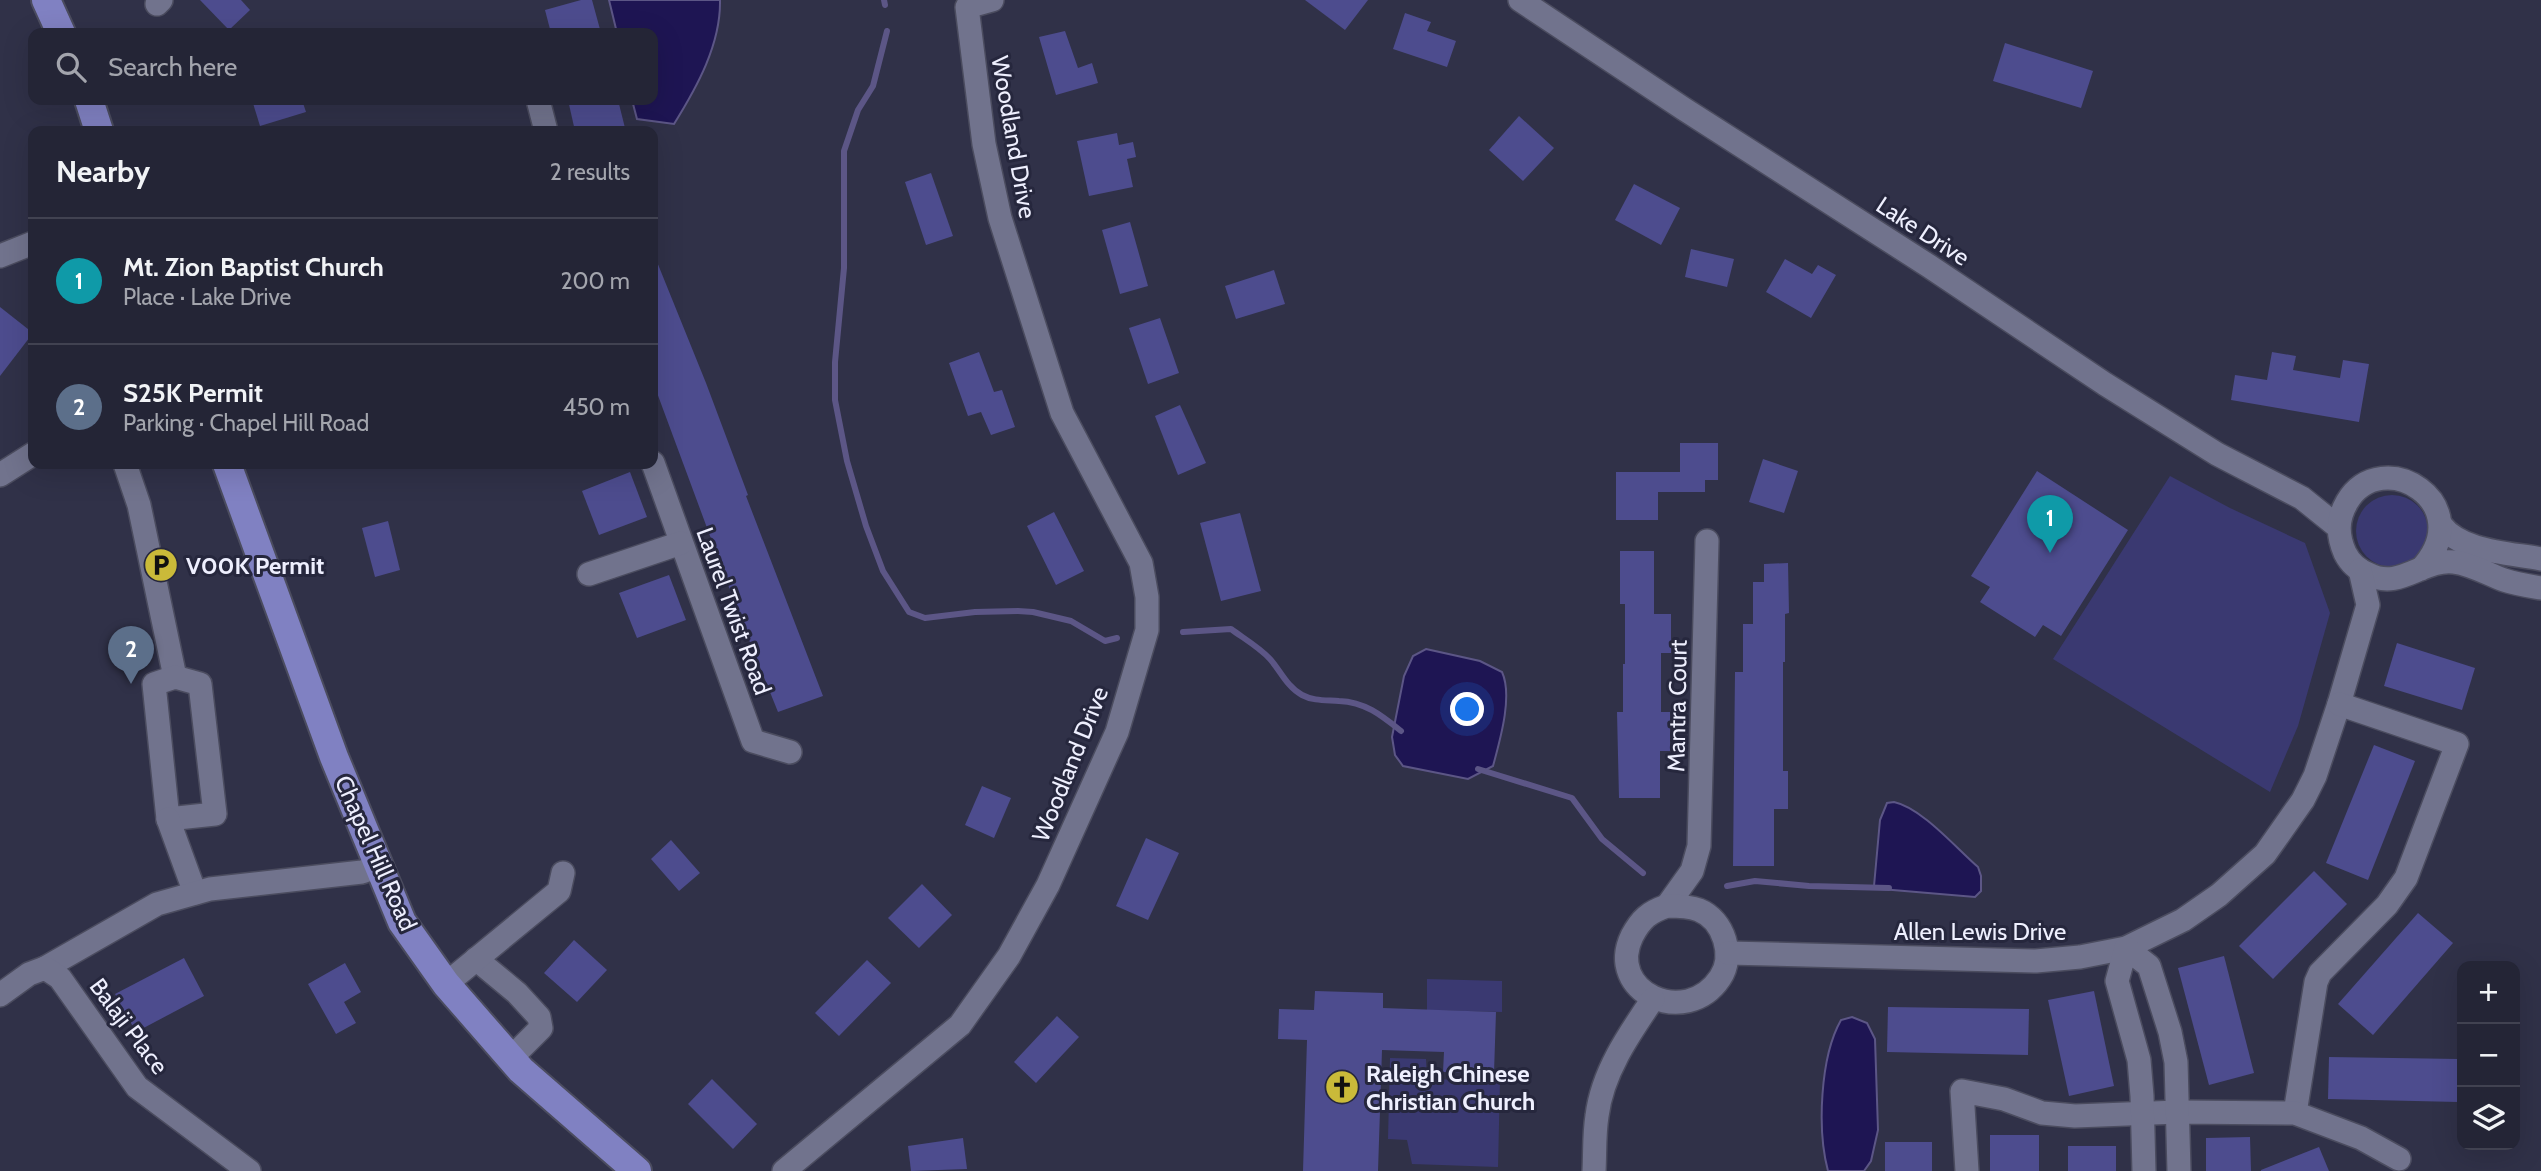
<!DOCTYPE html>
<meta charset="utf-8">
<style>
body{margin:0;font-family:Cabin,sans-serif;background:#303142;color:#f1f3f6}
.controls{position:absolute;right:21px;bottom:21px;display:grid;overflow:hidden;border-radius:14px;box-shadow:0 7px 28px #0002}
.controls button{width:63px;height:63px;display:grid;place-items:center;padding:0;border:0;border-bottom:2px solid #414251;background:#242536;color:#f1f3f6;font:35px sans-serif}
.you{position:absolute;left:1468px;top:710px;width:24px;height:24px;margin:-18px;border:5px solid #fff;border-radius:50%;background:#1a73e8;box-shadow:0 0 0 10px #1a73e833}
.badge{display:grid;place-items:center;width:46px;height:46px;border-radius:50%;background:#b45309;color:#fff;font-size:23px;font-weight:700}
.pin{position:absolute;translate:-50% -58px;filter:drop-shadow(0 2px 4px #0008)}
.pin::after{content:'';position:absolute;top:37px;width:24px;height:21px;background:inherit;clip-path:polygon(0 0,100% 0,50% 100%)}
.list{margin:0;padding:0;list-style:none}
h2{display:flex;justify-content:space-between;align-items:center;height:91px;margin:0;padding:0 28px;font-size:30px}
h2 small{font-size:23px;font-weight:400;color:#a3a5ad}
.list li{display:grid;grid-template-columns:46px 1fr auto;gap:21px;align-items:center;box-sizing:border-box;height:126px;padding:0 28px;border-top:2px solid #414251}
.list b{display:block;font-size:26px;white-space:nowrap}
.list p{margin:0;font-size:23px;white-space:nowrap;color:#a3a5ad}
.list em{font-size:23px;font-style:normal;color:#a3a5ad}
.icon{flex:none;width:38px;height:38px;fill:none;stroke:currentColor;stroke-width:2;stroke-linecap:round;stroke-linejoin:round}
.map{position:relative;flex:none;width:2541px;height:1171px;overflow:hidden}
.search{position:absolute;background:#242536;box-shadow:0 7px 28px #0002;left:28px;top:28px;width:630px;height:77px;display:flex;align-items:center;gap:18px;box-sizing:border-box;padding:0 24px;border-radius:14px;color:#a3a5ad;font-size:26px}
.panel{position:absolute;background:#242536;box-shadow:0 7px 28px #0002;left:28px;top:126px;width:630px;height:343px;border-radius:14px}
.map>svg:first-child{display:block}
.green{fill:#3a3971}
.water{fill:#1e1553;stroke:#5c5686;stroke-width:2}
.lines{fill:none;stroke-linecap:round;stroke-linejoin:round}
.stream{stroke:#5c5686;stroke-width:6}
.building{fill:#4d4c8e}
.minor-casing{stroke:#4b4c5f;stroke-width:26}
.major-casing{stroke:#4b4c5f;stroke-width:32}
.minor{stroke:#71738d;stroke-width:23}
.major{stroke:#8081c2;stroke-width:28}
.labels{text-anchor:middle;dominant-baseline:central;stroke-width:6;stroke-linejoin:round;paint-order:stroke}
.street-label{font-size:24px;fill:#eeeffe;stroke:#26273d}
.poi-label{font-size:24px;font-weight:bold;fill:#eeeffe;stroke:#26273d;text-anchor:start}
</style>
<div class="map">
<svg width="2541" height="1171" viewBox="0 0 2541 1171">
<rect width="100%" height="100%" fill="#303148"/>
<!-- green -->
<g class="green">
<polygon points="2170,476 2230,508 2305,543 2330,613 2298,726 2270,792 2053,659"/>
<circle cx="2392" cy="531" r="36"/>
<polygon points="1427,979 1502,981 1502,1012 1427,1010"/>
<polygon points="1390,1058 1426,1059 1427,1079 1500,1081 1498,1167 1412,1164 1407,1140 1388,1139"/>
</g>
<!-- water -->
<g class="water">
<path d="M609,0H720C721,44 697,87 674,124L637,119L632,100H653V33H617Z"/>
<path d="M1426,649L1480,661L1502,672C1513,696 1500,740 1493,766L1468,779L1403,766L1395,755L1392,737L1404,676L1413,656Z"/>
<path d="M1894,802C1922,808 1956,848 1978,867L1981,876V891L1975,897L1881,889L1874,886L1880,820L1887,803Z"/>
<path d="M1852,1017L1867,1023L1875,1039L1878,1130L1871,1161L1864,1171H1828C1817,1130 1820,1057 1841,1020Z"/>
</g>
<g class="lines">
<!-- stream -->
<g class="stream">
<polyline points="884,0 885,5"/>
<polyline points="887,31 873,86 858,110 844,151 844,268 835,362 835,400 847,461 866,526 883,571 909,612 925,618 975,612 1018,611 1033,612 1071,621 1105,641 1117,638"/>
<path d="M1183,632L1231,629C1243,638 1259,647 1270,659C1280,670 1287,687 1302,695C1313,701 1326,700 1339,701C1365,702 1381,715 1401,731"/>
<polyline points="1478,769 1572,798 1602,839 1643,873"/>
<polyline points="1727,886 1755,881 1809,886 1889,888"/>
</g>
</g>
<!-- building -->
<g class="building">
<polygon points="200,0 241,0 250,10 229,30"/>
<polygon points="581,0 592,0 601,33 551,33 545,10"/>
<polygon points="1305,0 1368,0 1345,30"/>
<polygon points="1405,13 1431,22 1427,31 1456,41 1447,67 1393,49"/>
<polygon points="1065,31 1078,68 1092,63 1098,83 1056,95 1039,37"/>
<polygon points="2005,43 2093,71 2081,108 1993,81"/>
<polygon points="252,100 302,100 306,112 260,126"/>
<polygon points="568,100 618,100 625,128 610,131 575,131"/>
<polygon points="1519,116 1554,148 1523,181 1489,150"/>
<polygon points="1117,133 1119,145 1133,142 1136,157 1127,159 1133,187 1089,196 1077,141"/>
<polygon points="931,173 953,236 926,245 905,182"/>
<polygon points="1634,184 1680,208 1661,245 1615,220"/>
<polygon points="1130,222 1148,286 1120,294 1102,230"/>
<polygon points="1691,249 1734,259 1727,287 1685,277"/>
<polygon points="653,252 706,383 748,495 746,496 823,696 778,712 743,625 653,382"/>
<polygon points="1785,259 1812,274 1818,265 1836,275 1811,318 1766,292"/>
<polygon points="1274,270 1285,304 1236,319 1225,286"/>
<polygon points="0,307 33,333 0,376"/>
<polygon points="1160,318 1179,373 1148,384 1129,328"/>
<polygon points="979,352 994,392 1002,390 1015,427 991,435 981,412 968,416 949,363"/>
<polygon points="2272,352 2296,356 2293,370 2340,378 2343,360 2369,364 2359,422 2231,400 2235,375 2267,380"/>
<polygon points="1180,405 1206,463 1178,475 1155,416"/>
<polygon points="1680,443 1718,443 1718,480 1705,480 1705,492 1658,492 1658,520 1616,520 1616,472 1680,472"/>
<polygon points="1763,459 1798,471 1784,513 1749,502"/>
<polygon points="2037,471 2128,530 2061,636 2043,625 2035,637 1980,602 1990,587 1971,576"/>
<polygon points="630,472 647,517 599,535 582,491"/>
<polygon points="1054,512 1084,571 1056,585 1027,526"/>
<polygon points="1240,513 1261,591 1221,601 1200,523"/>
<polygon points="388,521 400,570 375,577 362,528"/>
<polygon points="1620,551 1654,551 1654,614 1671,614 1671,653 1661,653 1661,712 1670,712 1670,751 1660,751 1660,798 1619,798 1617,712 1623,712 1623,664 1625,664 1625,604 1620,604"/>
<polygon points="1788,563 1789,613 1785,614 1785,662 1783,662 1783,771 1788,771 1788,809 1774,809 1774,866 1733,866 1735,672 1743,672 1743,624 1753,624 1753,582 1764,582 1764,564"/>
<polygon points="669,575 686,620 637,638 619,593"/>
<polygon points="2397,643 2475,668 2462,710 2384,686"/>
<polygon points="2374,745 2415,761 2368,880 2326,863"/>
<polygon points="982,786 1011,798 994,838 965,825"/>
<polygon points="1146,838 1179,853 1148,920 1116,906"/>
<polygon points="671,840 700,873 679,891 651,859"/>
<polygon points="2314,871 2347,904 2273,979 2239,946"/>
<polygon points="922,884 952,915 919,948 888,918"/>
<polygon points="2418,913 2453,943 2373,1035 2338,1004"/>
<polygon points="574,940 607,970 577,1002 544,973"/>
<polygon points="2224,956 2254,1073 2209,1085 2178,968"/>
<polygon points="184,958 204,996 136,1032 115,994"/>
<polygon points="867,960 891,983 839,1036 815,1013"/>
<polygon points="345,963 361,992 344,1002 356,1023 336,1034 308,984"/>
<polygon points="1315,991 1383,993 1383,1008 1496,1012 1494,1073 1443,1072 1444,1052 1382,1050 1378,1171 1303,1171 1307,1040 1278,1039 1279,1009 1314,1010"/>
<polygon points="2094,991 2114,1086 2069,1096 2048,1000"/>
<polygon points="1888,1007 2029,1009 2028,1055 1887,1052"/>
<polygon points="1057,1016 1079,1037 1036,1083 1014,1062"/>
<polygon points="2329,1057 2459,1059 2458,1102 2328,1099"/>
<polygon points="712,1079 757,1124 733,1149 688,1104"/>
<rect x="1990" y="1135" width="49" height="36"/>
<polygon points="2250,1137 2251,1171 2206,1171 2206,1138"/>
<polygon points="963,1138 967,1169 911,1171 908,1146"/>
<rect x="1885" y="1142" width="47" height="29"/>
<rect x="2068" y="1146" width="48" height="25"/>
<polygon points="2319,1147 2329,1171 2261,1171 2261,1170"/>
</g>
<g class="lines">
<!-- minor casing -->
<g class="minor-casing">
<g id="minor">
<polyline points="1520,0 1684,109 1929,266 2105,384 2217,454 2302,498 2338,527"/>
<polyline points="157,4 161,0"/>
<polyline points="538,100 546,131"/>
<polyline points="0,256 33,243"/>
<polyline points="653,463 753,741 790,752"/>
<polyline points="125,464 139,505 175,677"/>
<polyline points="0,475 33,454"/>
<path d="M2441,525C2461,552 2510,553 2541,559"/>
<path d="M2421,569C2481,504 2382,443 2347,502C2337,519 2337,535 2345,553C2350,563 2358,570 2368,574C2400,591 2423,558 2454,562C2471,564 2488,574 2504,580C2516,584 2529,586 2541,588"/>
<polyline points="589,574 681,543"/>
<polygon points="175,677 200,684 215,814 168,819 154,684"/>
<polyline points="168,819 195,893"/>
<polyline points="1667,906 1692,871 1699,846 1707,541"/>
<path d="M1667,906C1677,906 1689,906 1699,910C1724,920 1735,956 1720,978C1686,1029 1605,992 1632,936C1641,919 1649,912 1667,906Z"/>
<polyline points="1728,953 2036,961 2080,957 2126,948 2183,920 2219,895 2265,854 2303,800 2315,776 2339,704 2368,605 2360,570"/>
<polyline points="476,959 517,993 539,1017 541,1028 511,1058"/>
<polyline points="45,968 157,904 210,889 362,872 379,866"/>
<polyline points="446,984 559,891 563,873"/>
<polyline points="0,995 29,974 45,968 60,978 137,1087 249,1171"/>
<polyline points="2295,1113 2316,982 2320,973 2387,905 2406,878 2457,744 2339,704"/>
<polyline points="784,1171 960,1025 1009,956 1048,885 1117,732 1147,630 1147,597 1141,563 1062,413 1000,218 984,144 967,7 992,0"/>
<path d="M1594,1171C1595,1153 1594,1134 1597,1116C1602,1073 1629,1034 1653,999"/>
<polyline points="1967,1171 1962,1091 2004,1099 2042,1113 2075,1116 2178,1112 2295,1113 2361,1138 2399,1159"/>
<polyline points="2144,1171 2142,1096 2139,1060 2117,981 2126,948 2149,966 2170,1032 2176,1062 2179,1171"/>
</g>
</g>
<!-- major casing -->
<g class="major-casing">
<g id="major">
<polyline points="46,0 61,33"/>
<polyline points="89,100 99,131"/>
<polyline points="227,464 334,757 402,922 446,984 521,1070 637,1171"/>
</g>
</g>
<!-- minor -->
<use href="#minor" class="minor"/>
<!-- major -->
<use href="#major" class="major"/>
</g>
<!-- icons -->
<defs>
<g id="parking-disc" transform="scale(1.75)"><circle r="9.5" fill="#caba39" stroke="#26273d"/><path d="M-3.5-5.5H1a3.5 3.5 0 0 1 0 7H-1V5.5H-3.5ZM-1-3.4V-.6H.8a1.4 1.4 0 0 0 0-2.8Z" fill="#111"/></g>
<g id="church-disc" transform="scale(1.75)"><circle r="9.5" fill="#caba39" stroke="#26273d"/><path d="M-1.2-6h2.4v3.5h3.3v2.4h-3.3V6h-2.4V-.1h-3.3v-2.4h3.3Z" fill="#111"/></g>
</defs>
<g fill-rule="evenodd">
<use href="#parking-disc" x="161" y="565"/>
<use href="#church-disc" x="1342" y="1087"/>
</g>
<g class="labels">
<!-- street labels -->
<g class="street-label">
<text transform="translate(1014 137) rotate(80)">Woodland Drive</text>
<text transform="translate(1923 231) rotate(33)">Lake Drive</text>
<text transform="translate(734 611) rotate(70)">Laurel Twist Road</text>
<text transform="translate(1677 706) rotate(-89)">Mantra Court</text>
<text transform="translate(1070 764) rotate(-68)">Woodland Drive</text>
<text transform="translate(376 853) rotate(66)">Chapel Hill Road</text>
<text x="1980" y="931">Allen Lewis Drive</text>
<text transform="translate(129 1026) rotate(53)">Balaji Place</text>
</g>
<!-- poi labels -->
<g class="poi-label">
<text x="186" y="565">V00K Permit</text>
<text x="1366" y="1073">Raleigh Chinese<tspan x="1366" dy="28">Christian Church</tspan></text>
</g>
</g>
</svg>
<div class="controls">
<button>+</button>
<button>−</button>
<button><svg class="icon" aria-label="layers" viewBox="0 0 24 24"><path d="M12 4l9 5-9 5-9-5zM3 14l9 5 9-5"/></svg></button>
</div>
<div class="you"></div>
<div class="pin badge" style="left:2050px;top:553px;background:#0f9aa8">1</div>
<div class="pin badge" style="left:131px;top:684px;background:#5c6f8a">2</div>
<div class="search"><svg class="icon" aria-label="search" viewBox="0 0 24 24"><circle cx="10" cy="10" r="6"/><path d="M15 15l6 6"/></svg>Search here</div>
<section class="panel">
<h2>Nearby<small>2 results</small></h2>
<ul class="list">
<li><span class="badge" style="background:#0f9aa8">1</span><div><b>Mt. Zion Baptist Church</b><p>Place · Lake Drive</p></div><em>200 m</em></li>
<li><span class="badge" style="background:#5c6f8a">2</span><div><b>S25K Permit</b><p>Parking · Chapel Hill Road</p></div><em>450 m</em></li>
</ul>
</section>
</div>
